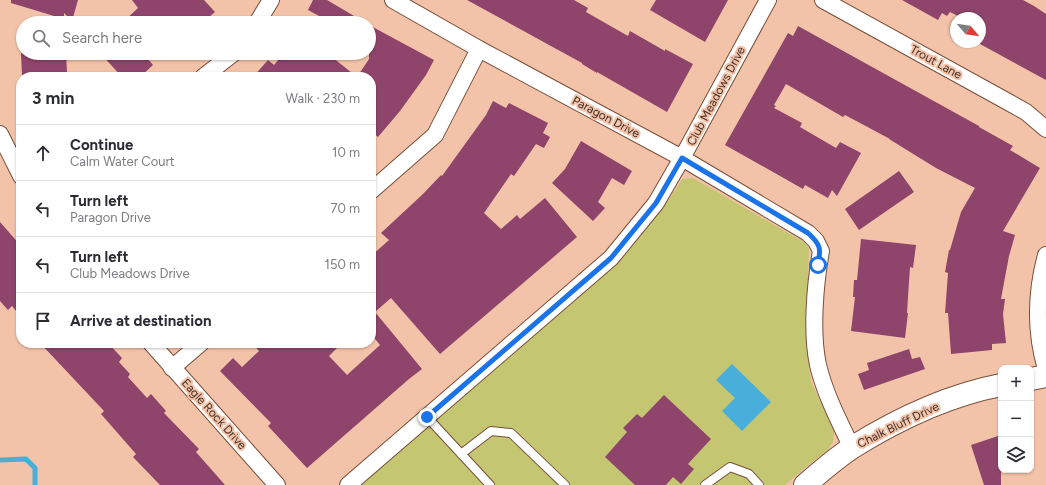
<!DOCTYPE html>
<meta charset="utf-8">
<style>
body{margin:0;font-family:Figtree,sans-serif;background:#f7f7f7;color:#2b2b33}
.controls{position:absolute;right:12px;bottom:12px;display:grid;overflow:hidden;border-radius:8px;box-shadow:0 1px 3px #0004}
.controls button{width:36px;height:36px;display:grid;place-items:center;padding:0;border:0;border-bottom:1px solid #e1e1e2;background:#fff;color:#2b2b33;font:20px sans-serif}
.compass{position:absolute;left:950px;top:12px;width:36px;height:36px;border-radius:50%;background:#fff;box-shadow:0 1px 3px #0004;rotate:119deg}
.stop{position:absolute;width:12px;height:12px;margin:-9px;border:3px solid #1a73e8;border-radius:50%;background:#fff}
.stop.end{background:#1a73e8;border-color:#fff;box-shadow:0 1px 4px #0008}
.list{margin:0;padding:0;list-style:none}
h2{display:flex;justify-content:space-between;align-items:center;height:52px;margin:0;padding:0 16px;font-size:17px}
h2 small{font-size:13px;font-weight:400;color:#7c7c81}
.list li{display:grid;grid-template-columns:26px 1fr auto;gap:12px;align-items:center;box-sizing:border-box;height:56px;padding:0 16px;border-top:1px solid #e1e1e2}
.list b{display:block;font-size:15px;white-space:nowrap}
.list p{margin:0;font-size:13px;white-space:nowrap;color:#7c7c81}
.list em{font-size:13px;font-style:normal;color:#7c7c81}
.icon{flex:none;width:22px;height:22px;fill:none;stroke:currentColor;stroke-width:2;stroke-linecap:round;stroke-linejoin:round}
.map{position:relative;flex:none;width:1046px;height:485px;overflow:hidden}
.search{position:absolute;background:#fff;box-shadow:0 1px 3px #0004;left:16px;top:16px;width:360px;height:44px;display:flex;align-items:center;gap:10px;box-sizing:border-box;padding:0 14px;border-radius:22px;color:#7c7c81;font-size:15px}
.panel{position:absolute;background:#fff;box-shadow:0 1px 3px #0004;left:16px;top:72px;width:360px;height:276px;border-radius:16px}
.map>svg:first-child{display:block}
.green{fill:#c5c672}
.water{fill:#49afda}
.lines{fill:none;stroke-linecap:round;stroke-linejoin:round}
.stream{stroke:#49afda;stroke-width:5}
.building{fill:#8f446b}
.lane-casing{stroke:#784e38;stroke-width:10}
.street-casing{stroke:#784e38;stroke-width:18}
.secondary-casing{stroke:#784e38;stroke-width:24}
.lane{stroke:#fff;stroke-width:8}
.street{stroke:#fff;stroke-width:16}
.secondary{stroke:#fff;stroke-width:22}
.route{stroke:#1a73e8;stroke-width:5}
.labels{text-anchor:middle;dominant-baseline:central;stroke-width:4;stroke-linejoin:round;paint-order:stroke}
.street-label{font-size:12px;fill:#422f25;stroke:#f3c3a9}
</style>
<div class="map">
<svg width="1046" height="485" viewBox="0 0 1046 485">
<rect width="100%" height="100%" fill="#f3c3a9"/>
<!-- green -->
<path class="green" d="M693,178L804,242L809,248L806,341L811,381L834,432L833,442L828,450L806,467L785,485H357L609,271C636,242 661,213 682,179Z"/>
<!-- water -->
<polygon class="water" points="732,364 771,402 742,431 722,411 735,398 716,380"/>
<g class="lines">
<!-- stream -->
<polyline class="stream" points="0,460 26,459 35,468 35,485"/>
</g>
<!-- building -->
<g class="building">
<polygon points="11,0 78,0 72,21 64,13 64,19 11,3"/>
<polygon points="132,0 204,0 215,12 202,23 122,23 138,8"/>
<polygon points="313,0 327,0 366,23 318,23 321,17 308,10"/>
<polygon points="467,0 574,0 588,8 586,12 628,36 630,31 665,51 665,49 693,64 667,112 597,72 597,73 582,64 582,63"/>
<polygon points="656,0 728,0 705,42 650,10"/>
<polygon points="902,0 1023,0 1034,6 1046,14 1046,80 980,44 980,18 962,18 950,12 947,16 942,13 938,20"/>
<polygon points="369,25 434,60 426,75 400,111 378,137 371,131 371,77 357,77 369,59"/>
<polygon points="798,26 979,126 979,127 1013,146 1010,150 1040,168 1003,231 1015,235 1009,256 1001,299 1005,299 1003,314 1006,343 992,344 992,350 951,354 948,313 945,313 948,273 945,272 949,250 950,250 961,212 975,188 936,168 889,139 890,139 845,115 843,117 786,84 774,105 776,106 774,108 802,123 800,127 836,148 840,142 861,153 837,196 832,190 828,198 805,185 803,189 725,145 788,33 793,36"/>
<polygon points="21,53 66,53 67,72 22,75"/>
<polygon points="100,53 143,53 153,65 140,77 122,77"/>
<polygon points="284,53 327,53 357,77 253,77 268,60 274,65"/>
<polygon points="493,101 506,108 509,103 548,123 543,133 550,137 544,148 536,144 514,176 511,174 484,213 501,229 517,215 520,219 545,198 577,237 440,354 391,298 375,312 422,369 409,379 307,468 268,426 271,423 220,371 233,358 242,367 259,351 252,343 342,343 329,356 347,375 380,345 371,334 371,256 389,240 381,233 423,194 441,175 442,176 486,115"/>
<polygon points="581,141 632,171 624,185 612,178 598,202 605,208 593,221 552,183 565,169"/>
<polygon points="899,171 914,192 859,230 845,209"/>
<polygon points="0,222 21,246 21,317 12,306 8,310 0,301"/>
<polygon points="861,239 916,245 913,268 910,267 907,313 908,313 905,338 851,331 855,297 853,297 854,280 857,280"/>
<polygon points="40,343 108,343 122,358 119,362 130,374 128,377 147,398 151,394 166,411 164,413 199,449 196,452 225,485 160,485 133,457 136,454 101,414 104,411"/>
<polygon points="909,349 912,359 920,357 925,369 864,390 858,374 869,370 867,363"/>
<polygon points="664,395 711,439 688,464 694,469 681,484 673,477 666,485 635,485 605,457 627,432 623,428 637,414 642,418"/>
<polygon points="1001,435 1001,485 984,485 971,445"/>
</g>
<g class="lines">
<!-- lane casing -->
<g class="lane-casing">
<g id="lane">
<polyline points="427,417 490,485"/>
<polyline points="461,454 491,431 511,433 565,485"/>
<polyline points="705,485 730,467 749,474 759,485"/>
</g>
</g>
<!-- street casing -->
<g class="street-casing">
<g id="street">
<path d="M393,0L479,49L682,158L808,233L816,241L821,251C815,285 811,332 818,365C825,394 839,421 852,448"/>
<polyline points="823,0 1010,103 1026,112 1046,129"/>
<polyline points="257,23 271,0"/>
<polyline points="203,77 234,53"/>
<polyline points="0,134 21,176"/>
<polyline points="371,191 435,135 479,49"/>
<path d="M1046,255C1036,292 1035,332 1046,369"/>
<polyline points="151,343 277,485"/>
<polyline points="172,368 201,343"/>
<polyline points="348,485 611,258 656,203 682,158 768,0"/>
</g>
</g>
<!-- secondary casing -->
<g class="secondary-casing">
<g id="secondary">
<polyline points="1031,379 1046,376"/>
<path d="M805,485C820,472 836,458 853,447C898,419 949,395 1001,385"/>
</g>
</g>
<!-- lane -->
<use href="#lane" class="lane"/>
<!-- street -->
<use href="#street" class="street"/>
<!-- secondary -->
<use href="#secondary" class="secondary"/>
</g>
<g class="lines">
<!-- route -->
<path class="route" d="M427,417L611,258L656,203L682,158L808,233C821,245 821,248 818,265"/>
</g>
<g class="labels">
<!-- street labels -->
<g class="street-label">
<text transform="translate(936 62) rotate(29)">Trout Lane</text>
<text transform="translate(716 96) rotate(-62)">Club Meadows Drive</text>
<text transform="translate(606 117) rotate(28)">Paragon Drive</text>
<text transform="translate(214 414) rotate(48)">Eagle Rock Drive</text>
<text transform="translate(898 425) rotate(-26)">Chalk Bluff Drive</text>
</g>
</g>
</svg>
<div class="controls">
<button>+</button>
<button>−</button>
<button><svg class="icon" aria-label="layers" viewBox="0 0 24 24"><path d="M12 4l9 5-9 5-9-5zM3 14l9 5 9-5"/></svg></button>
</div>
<svg class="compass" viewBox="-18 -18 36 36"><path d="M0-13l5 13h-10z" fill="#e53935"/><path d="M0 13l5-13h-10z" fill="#7c7c81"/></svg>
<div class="stop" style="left:818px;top:265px"></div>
<div class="stop end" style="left:427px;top:417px"></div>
<div class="search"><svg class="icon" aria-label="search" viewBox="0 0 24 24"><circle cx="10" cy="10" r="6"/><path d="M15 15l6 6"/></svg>Search here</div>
<section class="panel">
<h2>3 min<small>Walk · 230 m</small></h2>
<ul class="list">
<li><svg class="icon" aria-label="ahead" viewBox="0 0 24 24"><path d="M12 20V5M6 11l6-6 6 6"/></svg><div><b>Continue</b><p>Calm Water Court</p></div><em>10 m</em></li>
<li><svg class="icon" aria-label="left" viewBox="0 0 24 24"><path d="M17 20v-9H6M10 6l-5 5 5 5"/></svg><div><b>Turn left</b><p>Paragon Drive</p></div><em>70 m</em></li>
<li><svg class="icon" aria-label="left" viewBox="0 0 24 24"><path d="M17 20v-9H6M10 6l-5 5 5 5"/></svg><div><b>Turn left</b><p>Club Meadows Drive</p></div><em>150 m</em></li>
<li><svg class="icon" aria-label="arrive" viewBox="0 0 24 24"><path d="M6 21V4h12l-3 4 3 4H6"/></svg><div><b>Arrive at destination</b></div></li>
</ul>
</section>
</div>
